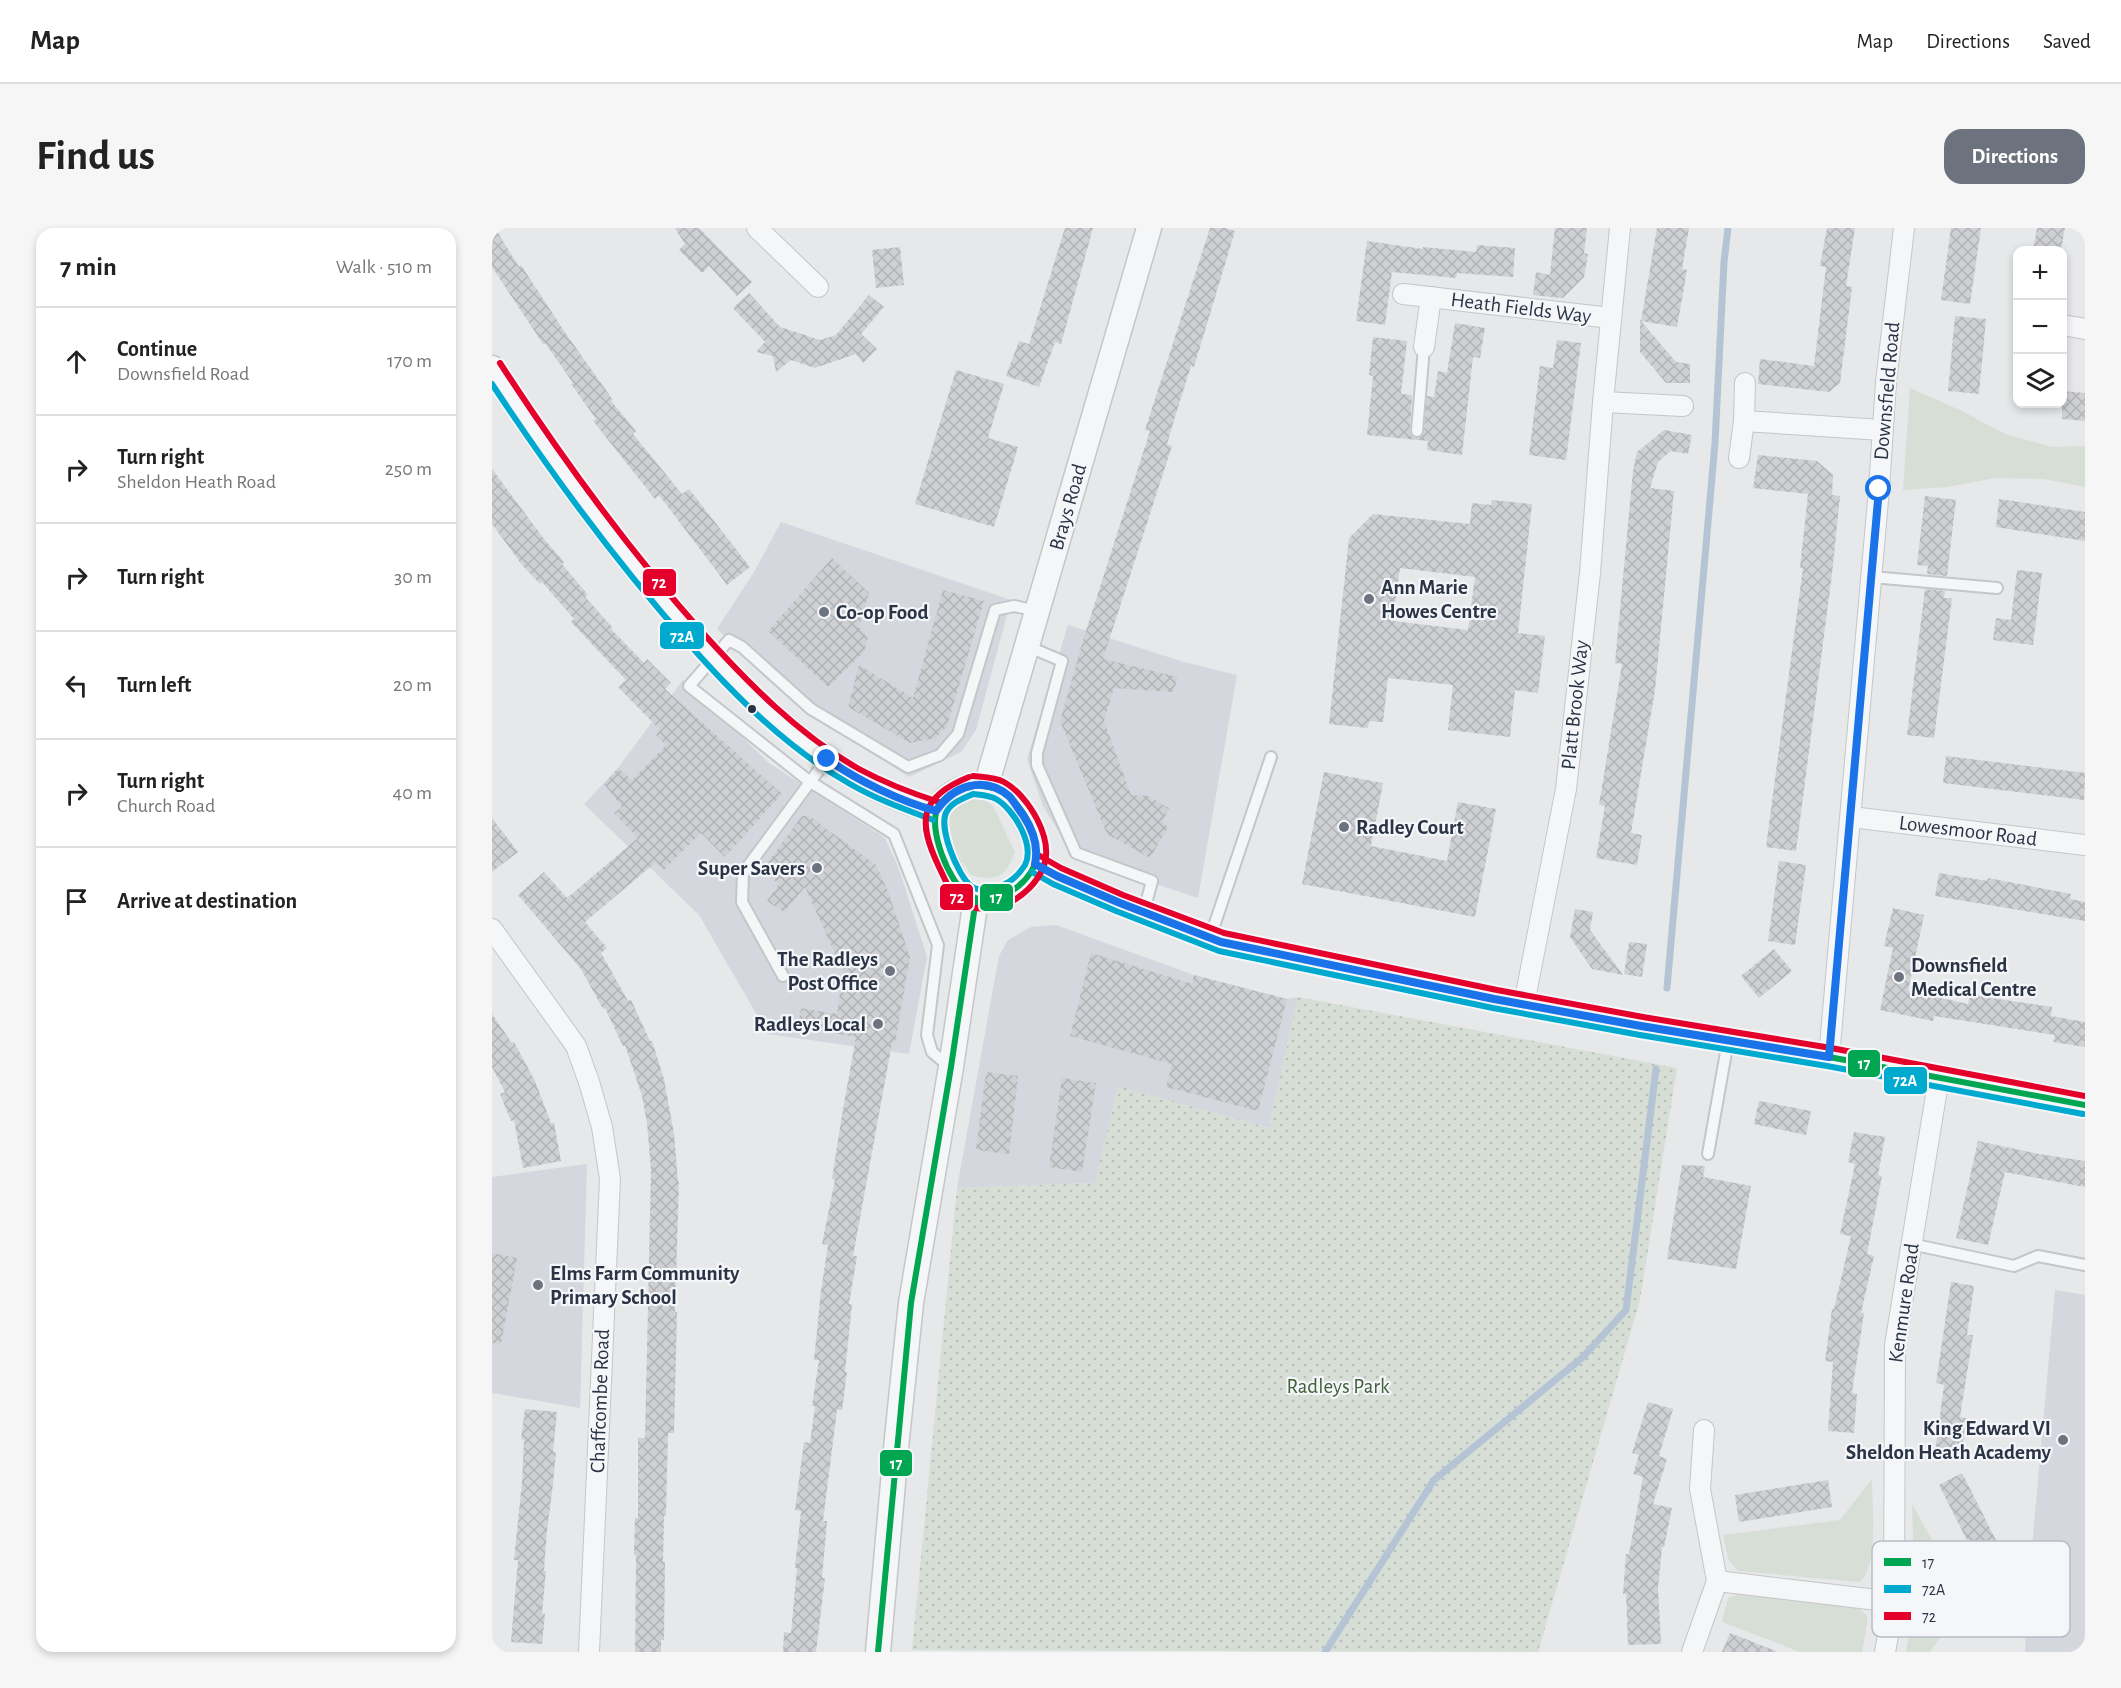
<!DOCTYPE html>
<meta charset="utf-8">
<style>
body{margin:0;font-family:"Alegreya Sans",sans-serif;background:#f6f6f6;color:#222}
.controls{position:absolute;right:18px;top:18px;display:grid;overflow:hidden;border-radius:12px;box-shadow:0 3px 9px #0003}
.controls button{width:54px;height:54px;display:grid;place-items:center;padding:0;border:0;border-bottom:2px solid #e0e0e0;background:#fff;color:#222;font:30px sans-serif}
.stop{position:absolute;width:18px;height:18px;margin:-14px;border:4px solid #1a73e8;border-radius:50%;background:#fff}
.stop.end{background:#1a73e8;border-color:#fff;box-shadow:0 2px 6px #0008}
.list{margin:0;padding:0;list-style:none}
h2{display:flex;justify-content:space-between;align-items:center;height:78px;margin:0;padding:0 24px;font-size:26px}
h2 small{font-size:20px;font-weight:400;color:#767676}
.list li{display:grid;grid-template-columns:39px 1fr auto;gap:18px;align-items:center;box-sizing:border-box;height:108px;padding:0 24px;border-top:2px solid #e0e0e0}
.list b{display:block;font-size:22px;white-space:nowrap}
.list p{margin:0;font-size:20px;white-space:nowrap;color:#767676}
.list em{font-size:20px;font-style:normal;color:#767676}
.icon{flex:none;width:33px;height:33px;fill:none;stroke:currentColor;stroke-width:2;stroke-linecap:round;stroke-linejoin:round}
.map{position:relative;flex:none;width:1593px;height:1424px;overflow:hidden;border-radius:18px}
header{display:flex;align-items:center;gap:36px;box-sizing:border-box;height:84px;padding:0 30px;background:#fff;border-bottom:2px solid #e0e0e0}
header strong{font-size:28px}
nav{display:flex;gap:33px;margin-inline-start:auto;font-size:21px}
.intro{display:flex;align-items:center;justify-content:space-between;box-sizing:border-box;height:144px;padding:0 36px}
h1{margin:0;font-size:42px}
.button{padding:15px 27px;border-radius:18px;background:#6c737f;color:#fff;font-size:21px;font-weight:700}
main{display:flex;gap:36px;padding:0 36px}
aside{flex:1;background:#fff;border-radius:18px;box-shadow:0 3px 9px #0003}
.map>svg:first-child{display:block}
.built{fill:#d4d7dd}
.grass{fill:#d6ded6}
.park{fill:url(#park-dots)}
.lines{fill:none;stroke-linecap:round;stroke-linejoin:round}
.stream{stroke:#b4c4d5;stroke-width:7}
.building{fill:url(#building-cross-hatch);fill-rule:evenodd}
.service-casing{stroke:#c4c6c8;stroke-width:14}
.minor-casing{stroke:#c4c6c8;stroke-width:22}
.tertiary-casing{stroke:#c4c6c8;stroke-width:27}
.service{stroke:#f5f6f7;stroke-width:10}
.minor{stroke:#f5f6f7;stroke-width:20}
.tertiary{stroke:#f5f6f7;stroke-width:24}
.bus-1-casing{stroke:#f4f6f9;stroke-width:10}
.bus-2-casing{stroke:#f4f6f9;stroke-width:10}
.bus-3-casing{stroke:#f4f6f9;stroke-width:10}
.bus-1{stroke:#00a651;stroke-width:6}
.bus-2{stroke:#00a9ce;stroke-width:6}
.bus-3{stroke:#e4002b;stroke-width:6}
.route{stroke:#1a73e8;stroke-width:8}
.poi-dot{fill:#6c737f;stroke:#f4f6f9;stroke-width:2}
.bus-dot{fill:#2b3445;stroke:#f4f6f9;stroke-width:2}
.labels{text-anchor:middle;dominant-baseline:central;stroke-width:4.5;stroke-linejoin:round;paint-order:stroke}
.street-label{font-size:21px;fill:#2b3445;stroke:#f4f6f9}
.poi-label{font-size:21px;font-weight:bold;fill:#2b3445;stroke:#f4f6f9;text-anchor:start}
.park-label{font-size:21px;fill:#3f6138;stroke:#f4f6f9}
.key{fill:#f4f6f9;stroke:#b8bcc3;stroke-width:1.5}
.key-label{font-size:16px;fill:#2b3445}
.line-badge{stroke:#f4f6f9;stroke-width:2}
.badge-label{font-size:16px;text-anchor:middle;font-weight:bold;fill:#fff}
</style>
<header>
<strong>Map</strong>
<nav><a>Map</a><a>Directions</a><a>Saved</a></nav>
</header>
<div class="intro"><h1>Find us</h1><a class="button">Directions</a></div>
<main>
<aside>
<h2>7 min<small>Walk · 510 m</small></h2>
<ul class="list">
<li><svg class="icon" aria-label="ahead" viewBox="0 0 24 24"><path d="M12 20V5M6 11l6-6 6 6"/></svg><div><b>Continue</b><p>Downsfield Road</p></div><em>170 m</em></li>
<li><svg class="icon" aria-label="right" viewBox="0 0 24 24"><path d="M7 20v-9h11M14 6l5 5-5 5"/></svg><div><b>Turn right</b><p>Sheldon Heath Road</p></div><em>250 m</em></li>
<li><svg class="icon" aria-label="right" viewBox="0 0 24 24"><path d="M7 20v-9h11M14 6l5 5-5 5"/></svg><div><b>Turn right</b></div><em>30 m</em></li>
<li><svg class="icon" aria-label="left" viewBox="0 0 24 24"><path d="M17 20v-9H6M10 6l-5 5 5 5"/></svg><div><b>Turn left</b></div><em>20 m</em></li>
<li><svg class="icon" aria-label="right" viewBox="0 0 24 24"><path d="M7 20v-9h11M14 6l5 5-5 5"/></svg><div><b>Turn right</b><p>Church Road</p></div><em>40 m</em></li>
<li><svg class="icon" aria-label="arrive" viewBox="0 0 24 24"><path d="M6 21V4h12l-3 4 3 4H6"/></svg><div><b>Arrive at destination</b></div></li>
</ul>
</aside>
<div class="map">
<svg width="1593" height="1424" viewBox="0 0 1593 1424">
<defs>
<pattern id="park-dots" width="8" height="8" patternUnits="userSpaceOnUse" patternTransform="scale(1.5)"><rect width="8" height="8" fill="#d6ded6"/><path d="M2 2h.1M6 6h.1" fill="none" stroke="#b8bfb9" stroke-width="1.8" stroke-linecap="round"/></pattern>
<pattern id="building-cross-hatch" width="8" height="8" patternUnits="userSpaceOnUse" patternTransform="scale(1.5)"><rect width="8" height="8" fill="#ced0d3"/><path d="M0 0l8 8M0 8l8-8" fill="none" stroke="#b1b3b6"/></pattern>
</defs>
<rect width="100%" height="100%" fill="#e6e8ea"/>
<!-- built -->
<g class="built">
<polygon points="289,294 519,372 484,502 469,524 417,549 318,486 225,401 262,344"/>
<polygon points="576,397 692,434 745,447 706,670 582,629 551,578 535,531"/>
<polygon points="191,452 277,535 393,610 407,641 435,729 417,826 276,806 207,687 92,576 126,540"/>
<polygon points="564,697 702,747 795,771 806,769 777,900 626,859 603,955 465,960 507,728 516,712 539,699"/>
<polygon points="95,936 88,1180 0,1165 0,949"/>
<polygon points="1563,1062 1593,1067 1593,1424 1533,1424 1535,1375"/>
</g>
<!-- grass -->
<g class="grass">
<polygon points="1418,160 1470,183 1513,206 1560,219 1593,218 1593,259 1552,251 1503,250 1455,259 1411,262"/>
<path d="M490,570L501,578L523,624C513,649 505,654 479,647L463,620L453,588C465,573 470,572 490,570Z"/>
<path d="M1380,1251C1380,1274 1387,1341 1367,1354L1246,1343L1237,1333L1231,1307L1348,1292Z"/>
<polygon points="1420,1276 1463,1353 1461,1368 1423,1367"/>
<polygon points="1251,1365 1366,1380 1376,1389 1370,1424 1308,1424 1230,1394 1236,1370"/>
<polygon points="1422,1378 1462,1381 1459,1394 1438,1424 1414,1424"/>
</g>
<!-- park -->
<polygon class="park" points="806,769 1185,840 1148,1072 1046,1424 420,1422 465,960 603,955 626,858 777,900"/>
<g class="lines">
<!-- stream -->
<g class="stream">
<polyline points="1175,760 1223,215 1232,34 1236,0"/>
<polyline points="833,1424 942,1252 1090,1130 1134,1082 1164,841"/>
</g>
</g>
<!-- building -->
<g class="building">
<polygon points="0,0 3,0 27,39 29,37 72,103 121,172 119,173 144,203 141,206 190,266 197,261 258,339 235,357 167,267 163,271 101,193 104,191 79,156 81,155 53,115 51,116 0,39"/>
<polygon points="183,0 207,0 260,54 245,68 217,38 210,45 187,22 193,16"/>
<polygon points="573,0 601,0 569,116 563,114 547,159 514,148 527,113 537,116"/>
<polygon points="718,0 733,0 743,3 702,139 699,138 682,192 675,216 680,218 611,431 686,449 681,464 622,460 612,493 639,567 656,568 677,580 670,594 676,599 658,630 615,606 568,493 592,409 658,203 653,202"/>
<polygon points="1063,0 1095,0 1092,25 1096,26 1092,49 1071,70 1041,67 1044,44 1058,47"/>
<polygon points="1165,0 1197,0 1190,41 1195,42 1185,99 1149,93"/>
<polygon points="1335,0 1363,0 1354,58 1360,59 1348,155 1337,164 1266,156 1268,131 1322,138 1334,39 1328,38"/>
<polygon points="1459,0 1489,0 1478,76 1449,72"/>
<polygon points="1545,0 1573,0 1569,22 1541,22"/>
<polygon points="875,13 931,21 931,19 984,24 985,17 1023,20 1021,49 965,45 964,50 900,44 893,97 864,93"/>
<polygon points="408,19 412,57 384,60 380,22"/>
<polygon points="257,65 288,99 328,112 344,107 377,67 392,79 369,106 385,121 371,135 364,126 323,140 299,132 284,144 281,128 264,124 273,114 241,80"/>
<polygon points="1463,88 1494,91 1487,166 1456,163"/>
<polygon points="1148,92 1184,134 1198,136 1198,155 1174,155 1148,124"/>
<polygon points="963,95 993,100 988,130 981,129 970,227 935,222 936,213 875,207 881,148 877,147 881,109 915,113 909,166 920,167 918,203 920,209 925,210 929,209 932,204 935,168 942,169 946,143 955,145"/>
<polygon points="1065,112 1089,115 1074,232 1037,227 1048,138 1061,140"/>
<polygon points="464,142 512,156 496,210 526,219 502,299 423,276"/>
<polygon points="1570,163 1593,165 1593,193 1570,191"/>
<polygon points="1172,202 1200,207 1196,226 1179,223 1166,234 1158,260 1182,263 1163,462 1139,605 1150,607 1145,637 1104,630 1113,578 1107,577 1130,436 1123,435 1141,243 1145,224"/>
<polygon points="1266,227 1325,233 1341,247 1340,267 1348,268 1340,346 1304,623 1274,619 1311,340 1308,340 1316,266 1261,260"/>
<polygon points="0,241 52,311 72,334 70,336 96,367 93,369 121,400 119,401 152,435 155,431 179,455 173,461 290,566 233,629 209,605 172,642 164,634 93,694 115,720 109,725 136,773 139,772 158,813 160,813 172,851 182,906 186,954 187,954 183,1084 185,1084 182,1205 176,1205 174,1288 172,1288 171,1334 173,1334 172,1412 169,1412 169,1424 143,1424 144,1327 142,1327 143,1290 146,1290 146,1210 153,1210 159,942 155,895 150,868 133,817 131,818 113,780 111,781 89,741 26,667 52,644 75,670 146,610 122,585 130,579 112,556 126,540 140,552 174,517 164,507 168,502 126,459 134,452 79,394 82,391 50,354 48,356 30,337 0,296"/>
<polygon points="1433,268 1464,272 1455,348 1435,346 1436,338 1425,337"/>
<polygon points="1507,271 1593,284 1593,313 1504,299"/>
<path d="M1000,272L1040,276L1026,405L1053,408L1046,465L1023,462L1018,509L956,502L961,457L896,450L891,494L877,493L876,500L837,496L857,310L881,286L978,296L980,275L999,277ZM908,340L983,349L976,402L901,393Z"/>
<polygon points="340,330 377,365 367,399 376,410 372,424 336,459 276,403"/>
<polygon points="1525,342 1550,345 1541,417 1501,412 1504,390 1519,392"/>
<polygon points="1433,361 1453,363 1452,370 1460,370 1442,510 1415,507"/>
<polygon points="451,362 492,373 455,498 444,510 418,515 356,479 367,437 421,470"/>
<polygon points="1454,528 1593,545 1592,572 1451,555"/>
<polygon points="832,544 891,555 879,618 955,633 966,574 1004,581 983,689 810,656"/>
<polygon points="310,588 317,588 384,637 397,666 418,729 403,815 400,815 361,1028 365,1028 357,1076 360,1076 353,1144 355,1144 350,1182 345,1182 331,1293 335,1293 330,1350 333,1350 324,1424 291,1424 292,1404 299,1405 305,1340 303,1340 309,1283 303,1282 312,1214 318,1215 323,1178 320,1178 327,1132 322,1132 329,1063 336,1017 330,1016 343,952 340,951 350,887 364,809 306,799 309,780 345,786 352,738 349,739 313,659 292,684 275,673 287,656 270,642"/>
<polygon points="0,590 26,624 0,644"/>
<polygon points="1287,633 1314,637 1303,717 1276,713"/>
<polygon points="1447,645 1495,653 1496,650 1579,666 1578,671 1593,674 1593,693 1443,668"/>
<polygon points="1401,680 1432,687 1416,763 1476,776 1478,767 1560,779 1559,788 1593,794 1593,819 1561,814 1563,807 1442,788 1441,793 1388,782 1401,720 1392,718"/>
<polygon points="1083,681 1101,684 1098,702 1131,747 1100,741 1078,709"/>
<polygon points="1137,714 1155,716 1150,749 1132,746"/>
<polygon points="1282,721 1300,743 1267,770 1249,748"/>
<polygon points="599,725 700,756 702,747 795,771 766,883 674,859 680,836 578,808"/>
<polygon points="0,786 20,815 22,814 43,853 59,895 62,895 69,933 31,940 22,892 19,893 8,866 13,864 0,839"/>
<polygon points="494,844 526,848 517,926 484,922"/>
<polygon points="570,850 604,855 590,944 557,939"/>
<polygon points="1267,873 1319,883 1314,907 1262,896"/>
<polygon points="1362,904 1393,909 1386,947 1390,948 1375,1026 1382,1028 1369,1085 1372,1085 1360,1165 1365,1166 1362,1205 1336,1203 1341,1134 1333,1133 1340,1081 1342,1081 1359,1008 1348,1006 1363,936 1356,934"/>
<polygon points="1486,913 1547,926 1593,933 1593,959 1513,944 1496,1017 1464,1010"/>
<polygon points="1190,937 1213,938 1211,949 1259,958 1244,1041 1175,1031"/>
<polygon points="0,1025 25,1030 9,1116 0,1115"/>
<polygon points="1459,1054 1482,1058 1475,1107 1481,1107 1468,1189 1474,1190 1470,1228 1443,1225 1452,1157 1444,1155"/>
<polygon points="1156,1174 1181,1181 1167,1228 1175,1231 1161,1276 1180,1280 1172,1319 1170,1319 1166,1360 1169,1416 1136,1417 1134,1366 1131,1366 1134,1326 1137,1326 1151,1249 1141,1246 1147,1227 1140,1225"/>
<polygon points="33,1181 65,1184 61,1224 64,1224 61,1256 55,1303 52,1343 54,1343 50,1385 53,1386 50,1416 19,1414 26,1332 22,1332 30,1254 32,1212 29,1211"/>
<polygon points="1470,1245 1508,1320 1485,1332 1447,1257"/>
<polygon points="1336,1252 1340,1279 1247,1294 1243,1267"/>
<polygon points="1238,1405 1284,1423 1284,1424 1230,1424"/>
</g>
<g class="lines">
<!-- service casing -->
<g class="service-casing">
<g id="service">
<polyline points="925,203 932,119"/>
<polyline points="1380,349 1505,360"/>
<polyline points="535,418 570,433 545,525 545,537 584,625 660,653 652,683"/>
<polyline points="718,710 779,529"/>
<polyline points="291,748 250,674 251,645 335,531"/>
<polyline points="458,839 440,824 435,807 446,717 402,606 317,553 197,458 237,412 250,419 319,481 416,539 448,527 466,506 503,382 522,378 545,383"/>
<polyline points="1216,926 1236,813"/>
<polyline points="1419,1016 1522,1038 1546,1028 1593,1037"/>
</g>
</g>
<!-- minor casing -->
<g class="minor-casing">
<g id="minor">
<polyline points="265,0 326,59"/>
<polyline points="911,66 1119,90"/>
<polyline points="1570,97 1593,101"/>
<polyline points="932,119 939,69"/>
<polyline points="1111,174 1191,178"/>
<polyline points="1252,193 1390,202"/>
<polyline points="1247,230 1252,193 1253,155"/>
<polyline points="1359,589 1593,617"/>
<polyline points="0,701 84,818 97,854 110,899 118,951 97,1424"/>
<polyline points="1032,776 1074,561 1098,345 1111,174 1128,0"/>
<polyline points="1337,829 1387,261 1394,154 1412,0"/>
<polyline points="1225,1353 1402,1374"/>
<polyline points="1200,1424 1225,1353 1208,1261 1212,1202"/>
<polyline points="1393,1424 1402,1374 1403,1117 1447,849"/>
</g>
</g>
<!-- tertiary casing -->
<g class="tertiary-casing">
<g id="tertiary">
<path d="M0,140C50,217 104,293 163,363C238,452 328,552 444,583"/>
<path d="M480,557C489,558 499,558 507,562C525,571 545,606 545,626C545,634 541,641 537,647C521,669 487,683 467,659C462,652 459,643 455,635C436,597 434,572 480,557Z"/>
<polyline points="494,558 657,0"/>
<polyline points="544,636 565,648 628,675 729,714 1003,771 1149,798 1337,829 1593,877"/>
<polyline points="386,1424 405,1210 419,1075 459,839 484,671"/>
</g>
</g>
<!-- service -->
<use href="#service" class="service"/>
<!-- minor -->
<use href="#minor" class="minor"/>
<!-- tertiary -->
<use href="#tertiary" class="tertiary"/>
<!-- bus-1 casing -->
<g class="bus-1-casing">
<g id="bus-1">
<path d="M480,557C489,558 499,558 507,562C532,575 555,619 539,644C526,664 497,680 475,666C457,655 435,599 446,580C453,567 468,562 480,557Z"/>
<polyline points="544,636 565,648 628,675 729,714 1003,771 1149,798 1337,829 1593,877"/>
<polyline points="386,1424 419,1075 459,839 484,671"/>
</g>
</g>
<!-- bus-2 casing -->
<g class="bus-2-casing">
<g id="bus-2">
<path d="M0,156C60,247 125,335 197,416C244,469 296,521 358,556C384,571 412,581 441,592"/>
<path d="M481,566C489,567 497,567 504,571C522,581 543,617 533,637C528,645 521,652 513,656C503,662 490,665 479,658C466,648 445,598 455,583C460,574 472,570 481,566Z"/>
<polyline points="540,644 561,656 624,683 727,723 1001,780 1148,807 1335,838 1591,886"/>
</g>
</g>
<!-- bus-3 casing -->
<g class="bus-3-casing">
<g id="bus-3">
<path d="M8,135C69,229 135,320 210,404C256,455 307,507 367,541C393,555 419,565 447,574"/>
<path d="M477,549C427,569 425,593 447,639C453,651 457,664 469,673C497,694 539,669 551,640C563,612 537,568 512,554C503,549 491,549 481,548"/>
<polyline points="548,628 569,640 631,667 732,705 1005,762 1151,789 1339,820 1593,868"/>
</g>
</g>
<!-- bus-1 -->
<use href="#bus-1" class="bus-1"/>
<!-- bus-2 -->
<use href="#bus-2" class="bus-2"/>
<!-- bus-3 -->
<use href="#bus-3" class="bus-3"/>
</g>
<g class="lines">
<!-- route -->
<path class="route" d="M335,531C366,553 408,573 444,583C461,558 491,547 517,568C522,573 526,581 531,587C541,602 547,618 543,636L565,648L628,675L729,714L1002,771L1149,798L1337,829L1387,261"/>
</g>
<!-- markers -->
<g class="poi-dot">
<circle cx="877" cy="371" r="6"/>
<circle cx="332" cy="384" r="6"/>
<circle cx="852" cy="599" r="6"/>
<circle cx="325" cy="640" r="6"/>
<circle cx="398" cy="743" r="6"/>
<circle cx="1407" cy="749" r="6"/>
<circle cx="386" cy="796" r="6"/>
<circle cx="46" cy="1057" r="6"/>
<circle cx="1571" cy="1212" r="6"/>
</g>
<circle class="bus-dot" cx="260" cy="481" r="5"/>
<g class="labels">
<!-- street labels -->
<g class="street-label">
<text transform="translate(1029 80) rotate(7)">Heath Fields Way</text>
<text transform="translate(1395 163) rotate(-85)">Downsfield Road</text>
<text transform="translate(576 279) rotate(-74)">Brays Road</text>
<text transform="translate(1083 477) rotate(-84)">Platt Brook Way</text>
<text transform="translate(1476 603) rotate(7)">Lowesmoor Road</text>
<text transform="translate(1412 1075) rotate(-82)">Kenmure Road</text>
<text transform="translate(108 1173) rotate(-88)">Chaffcombe Road</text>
</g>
<!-- poi labels -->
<g class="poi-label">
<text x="889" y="359">Ann Marie<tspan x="889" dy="24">Howes Centre</tspan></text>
<text x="344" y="384">Co-op Food</text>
<text x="864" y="599">Radley Court</text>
<text x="313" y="640" text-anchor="end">Super Savers</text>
<text x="386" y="731" text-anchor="end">The Radleys<tspan x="386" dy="24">Post Office</tspan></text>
<text x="1419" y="737">Downsfield<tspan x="1419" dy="24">Medical Centre</tspan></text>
<text x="374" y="796" text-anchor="end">Radleys Local</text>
<text x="58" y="1045">Elms Farm Community<tspan x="58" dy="24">Primary School</tspan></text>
<text x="1559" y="1200" text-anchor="end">King Edward VI<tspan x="1559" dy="24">Sheldon Heath Academy</tspan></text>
</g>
<!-- park labels -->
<g class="park-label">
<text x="846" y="1158">Radleys Park</text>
</g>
</g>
<!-- legend -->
<rect x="1380" y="1313" width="198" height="96" rx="9" class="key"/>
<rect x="1392" y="1330" width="27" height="8" fill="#00a651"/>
<rect x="1392" y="1357" width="27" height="8" fill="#00a9ce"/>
<rect x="1392" y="1384" width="27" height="8" fill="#e4002b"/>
<g class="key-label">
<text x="1430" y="1340">17</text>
<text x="1430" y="1367">72A</text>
<text x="1430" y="1394">72</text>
</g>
<g class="line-badge">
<rect x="150" y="340" width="35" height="29" rx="6" fill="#e4002b"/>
<rect x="167" y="393" width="46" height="29" rx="6" fill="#00a9ce"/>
<rect x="447" y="655" width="35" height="28" rx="6" fill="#e4002b"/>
<rect x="487" y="655" width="35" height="29" rx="6" fill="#00a651"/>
<rect x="1355" y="821" width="34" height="29" rx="6" fill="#00a651"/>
<rect x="1391" y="838" width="45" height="29" rx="6" fill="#00a9ce"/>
<rect x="387" y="1221" width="34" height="28" rx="6" fill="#00a651"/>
</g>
<g class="badge-label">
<text x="167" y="360">72</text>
<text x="190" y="414">72A</text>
<text x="465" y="675">72</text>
<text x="504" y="675">17</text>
<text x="1372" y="841">17</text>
<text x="1413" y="858">72A</text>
<text x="404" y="1241">17</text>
</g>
</svg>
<div class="controls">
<button>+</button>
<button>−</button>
<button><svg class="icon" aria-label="layers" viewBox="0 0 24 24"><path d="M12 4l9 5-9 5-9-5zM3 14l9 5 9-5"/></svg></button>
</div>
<div class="stop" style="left:1387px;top:261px"></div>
<div class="stop end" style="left:335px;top:531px"></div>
</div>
</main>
